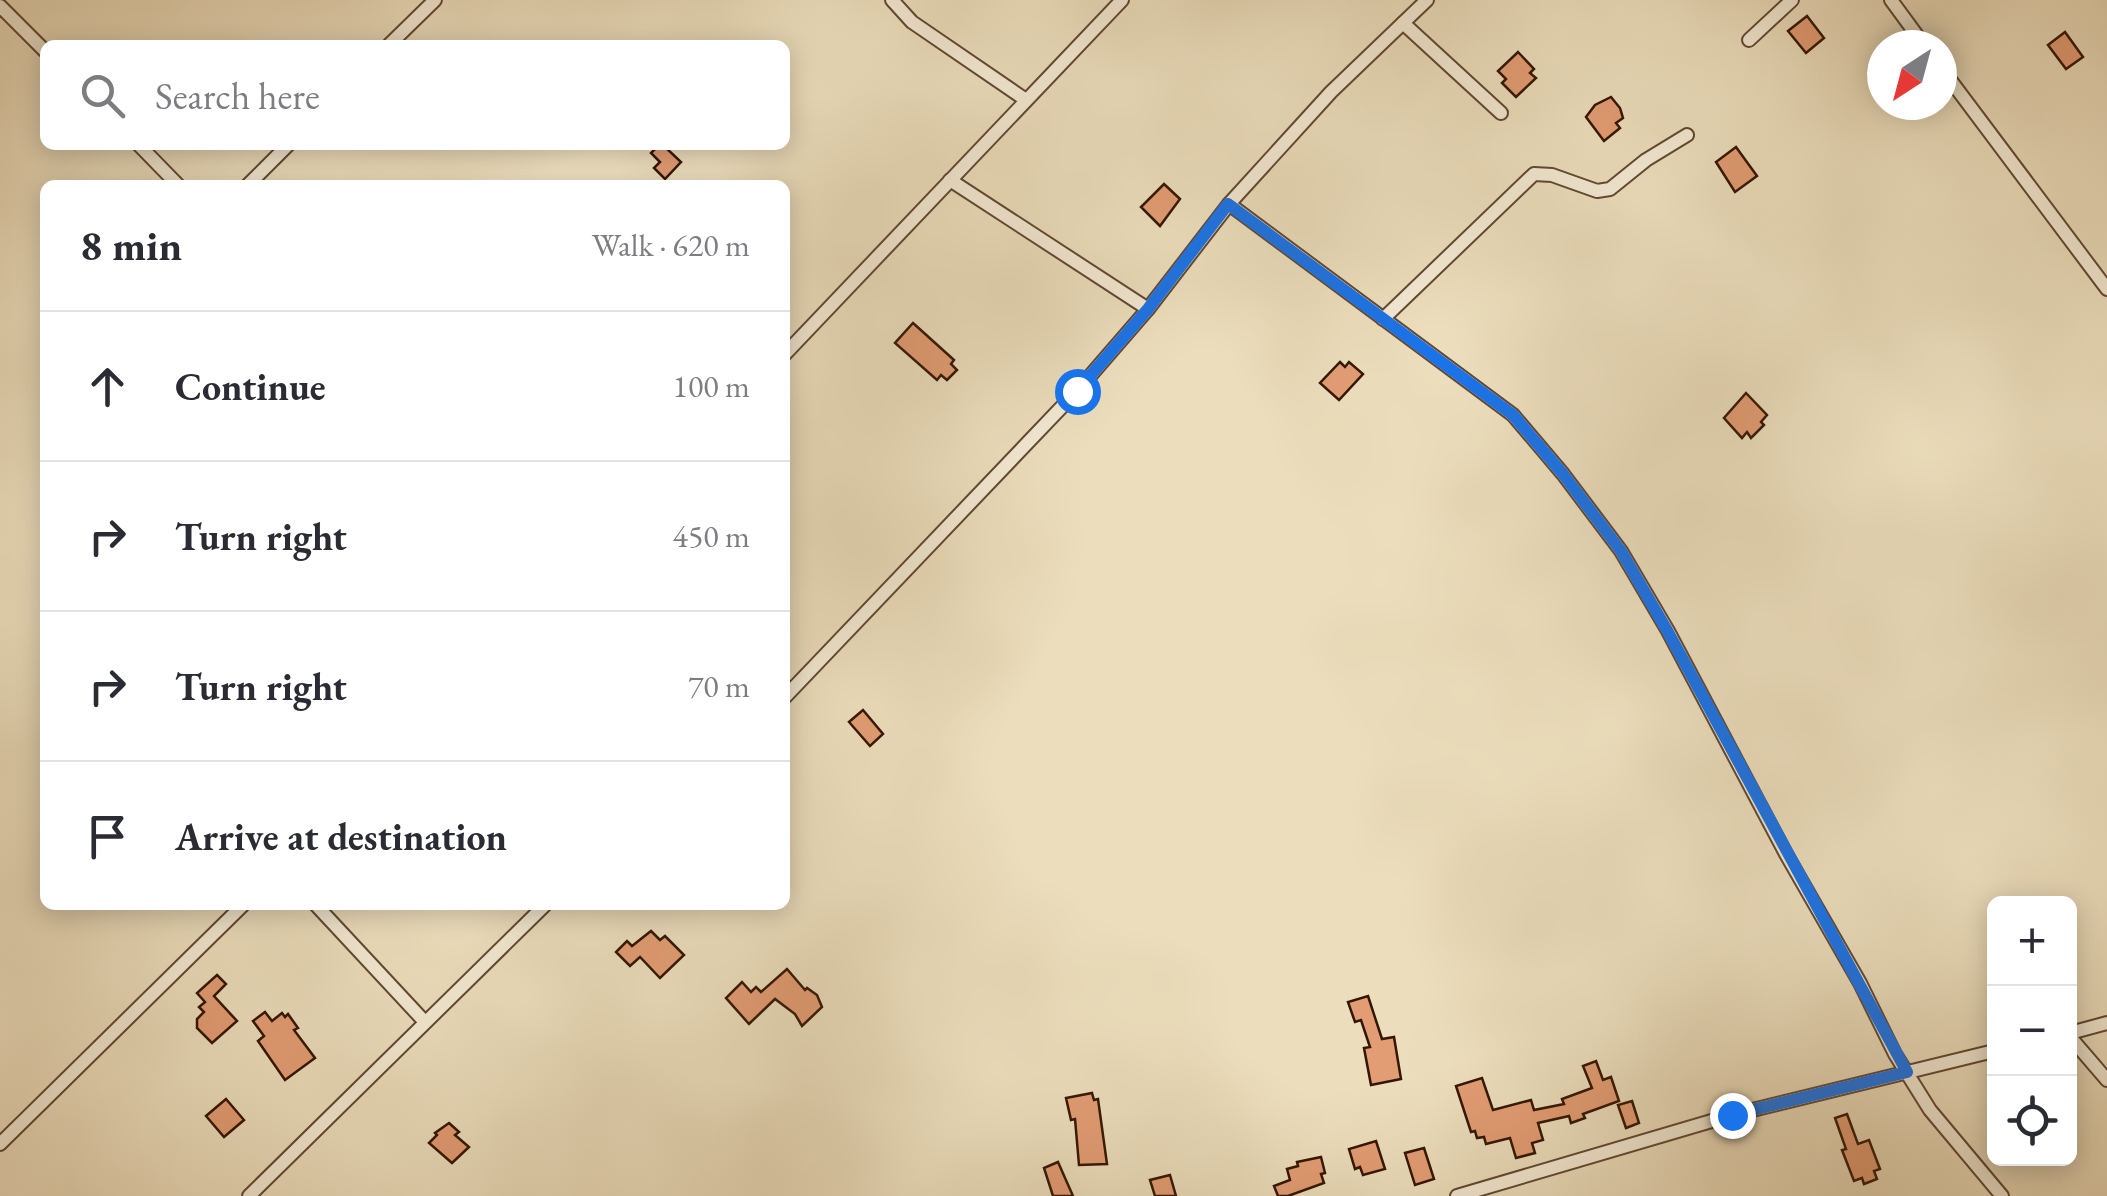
<!DOCTYPE html>
<meta charset="utf-8">
<style>
body{margin:0;font-family:"EB Garamond",serif;background:#f2f2f3;color:#2b2b33}
.controls{position:absolute;right:30px;bottom:30px;display:grid;overflow:hidden;border-radius:15px;box-shadow:0 5px 25px #0003}
.controls button{width:90px;height:90px;display:grid;place-items:center;padding:0;border:0;border-bottom:2px solid #e1e1e2;background:#fff;color:#2b2b33;font:50px sans-serif}
.compass{position:absolute;left:1867px;top:30px;width:90px;height:90px;border-radius:50%;background:#fff;box-shadow:0 5px 25px #0003;rotate:216deg}
.stop{position:absolute;width:30px;height:30px;margin:-22px;border:8px solid #1a73e8;border-radius:50%;background:#fff}
.stop.end{background:#1a73e8;border-color:#fff;box-shadow:0 2px 10px #0008}
.list{margin:0;padding:0;list-style:none}
h2{display:flex;justify-content:space-between;align-items:center;height:130px;margin:0;padding:0 40px;font-size:42px}
h2 small{font-size:32px;font-weight:400;color:#7c7c81}
.list li{display:grid;grid-template-columns:65px 1fr auto;gap:30px;align-items:center;box-sizing:border-box;height:150px;padding:0 40px;border-top:2px solid #e1e1e2}
.list b{display:block;font-size:38px;white-space:nowrap}
.list em{font-size:32px;font-style:normal;color:#7c7c81}
.icon{flex:none;width:55px;height:55px;fill:none;stroke:currentColor;stroke-width:2;stroke-linecap:round;stroke-linejoin:round}
.map{position:relative;flex:none;width:2107px;height:1196px;overflow:hidden}
.search{position:absolute;background:#fff;box-shadow:0 5px 25px #0003;left:40px;top:40px;width:750px;height:110px;display:flex;align-items:center;gap:25px;box-sizing:border-box;padding:0 35px;border-radius:15px;color:#7c7c81;font-size:38px}
.panel{position:absolute;background:#fff;box-shadow:0 5px 25px #0003;left:40px;top:180px;width:750px;height:730px;border-radius:15px}
.map>svg:first-child{display:block}
.building{fill:#e39d74;stroke:#331604;stroke-width:2.5}
.lines{fill:none;stroke-linecap:round;stroke-linejoin:round}
.minor-casing{stroke:#614832;stroke-width:16}
.minor{stroke:#f3ead4;stroke-width:12}
.route{stroke:#1a73e8;stroke-width:12}
</style>
<div class="map">
<svg width="2107" height="1196" viewBox="0 0 2107 1196">
<rect width="100%" height="100%" fill="#ecdebd"/>
<filter id="stains"><feTurbulence type="fractalNoise" baseFrequency=".002" numOctaves="4"/><feColorMatrix values="0 0 0 0 .2 0 0 0 0 .09 0 0 0 0 .02 0 0 0 .5 -.17"/></filter>
<radialGradient id="worn" r=".72"><stop offset=".6" stop-color="#630" stop-opacity="0"/><stop offset="1" stop-color="#630" stop-opacity=".3"/></radialGradient>
<!-- building -->
<g class="building">
<polygon points="1807,16 1824,38 1806,53 1788,31"/>
<polygon points="2065,32 2083,57 2066,69 2048,45"/>
<polygon points="1518,52 1534,69 1530,73 1536,78 1516,97 1502,83 1506,79 1498,71"/>
<polygon points="1611,97 1620,108 1623,118 1616,123 1620,128 1604,141 1586,117 1595,105"/>
<polygon points="659,145 663,145 681,162 665,179 654,168 660,162 651,153"/>
<polygon points="1736,147 1757,176 1735,192 1716,162"/>
<polygon points="1164,184 1180,199 1160,226 1141,207"/>
<polygon points="913,323 954,360 951,364 957,370 947,380 941,375 937,380 895,343"/>
<polygon points="1340,362 1345,367 1349,362 1363,374 1339,400 1320,383"/>
<polygon points="1746,393 1767,415 1761,422 1764,425 1751,438 1747,432 1742,438 1724,418"/>
<polygon points="863,710 883,734 870,746 849,722"/>
<polygon points="651,931 660,940 665,936 684,955 660,978 640,957 630,966 616,952 627,941 632,946"/>
<polygon points="787,969 805,990 807,988 817,995 822,1007 802,1026 795,1014 775,999 749,1024 726,998 742,982 751,992 756,987 761,992"/>
<polygon points="217,975 226,984 214,996 237,1021 212,1043 197,1028 197,1019 204,1012 199,1007 205,1002 197,993"/>
<polygon points="1368,996 1382,1039 1394,1037 1401,1079 1371,1085 1364,1048 1370,1047 1361,1020 1355,1022 1348,1002"/>
<polygon points="265,1012 272,1021 282,1013 285,1017 288,1014 298,1028 294,1030 315,1058 285,1080 258,1041 264,1036 253,1021"/>
<polygon points="1596,1061 1603,1080 1611,1077 1619,1101 1583,1114 1585,1118 1571,1123 1569,1116 1538,1123 1543,1140 1532,1143 1535,1153 1516,1158 1510,1138 1486,1144 1484,1137 1477,1138 1475,1131 1471,1132 1456,1086 1482,1078 1493,1110 1531,1100 1534,1110 1564,1104 1562,1099 1592,1088 1583,1066"/>
<polygon points="1092,1093 1094,1100 1098,1099 1107,1164 1079,1165 1075,1119 1071,1120 1066,1098"/>
<polygon points="226,1099 244,1120 224,1137 206,1116"/>
<polygon points="1632,1101 1639,1123 1626,1128 1618,1105"/>
<polygon points="1847,1114 1858,1144 1869,1140 1880,1169 1874,1171 1877,1179 1864,1184 1862,1178 1854,1181 1842,1150 1846,1149 1835,1118"/>
<polygon points="449,1123 459,1132 455,1135 469,1147 452,1163 429,1143 437,1135 435,1133"/>
<polygon points="1376,1141 1385,1169 1363,1175 1360,1167 1355,1169 1349,1149"/>
<polygon points="1424,1148 1434,1179 1415,1185 1405,1153"/>
<polygon points="1321,1157 1325,1173 1321,1174 1324,1183 1288,1196 1278,1196 1274,1186 1290,1180 1287,1169 1298,1166 1297,1162"/>
<polygon points="1058,1162 1073,1196 1053,1196 1044,1168"/>
<polygon points="1170,1175 1176,1196 1155,1196 1150,1180"/>
</g>
<g class="lines">
<!-- minor casing -->
<g class="minor-casing">
<g id="minor">
<polyline points="892,0 912,22 1026,100"/>
<polyline points="1891,0 1924,45"/>
<polyline points="0,6 45,51"/>
<polyline points="1403,23 1501,113"/>
<polyline points="1749,40 1792,0"/>
<polyline points="389,45 435,0"/>
<polyline points="1942,69 2107,289"/>
<polyline points="139,145 178,185"/>
<polyline points="950,180 1148,309"/>
<polyline points="248,185 288,145"/>
<polyline points="1229,204 1331,92 1427,0"/>
<polyline points="1383,319 1534,174 1552,175 1597,191 1610,189 1646,160 1687,135"/>
<polyline points="785,354 1122,0"/>
<polyline points="785,697 1077,391 1148,309 1229,204 1513,415 1563,474 1621,551 1668,631 1786,854 1860,983 1895,1054 1930,1110 2002,1196"/>
<polyline points="316,905 424,1021"/>
<polyline points="2070,1033 2107,1023"/>
<polyline points="2070,1037 2107,1080"/>
<polyline points="0,1144 243,905"/>
<polyline points="249,1196 545,905"/>
<polyline points="1457,1196 1732,1115 1994,1051"/>
</g>
</g>
<!-- minor -->
<use href="#minor" class="minor"/>
</g>
<g class="lines">
<!-- route -->
<polyline class="route" points="1077,391 1148,309 1228,204 1513,415 1563,474 1621,551 1668,632 1907,1072 1732,1115"/>
</g>
<rect width="100%" height="100%" filter="url(#stains)"/>
<rect width="100%" height="100%" fill="url(#worn)"/>
</svg>
<div class="controls">
<button>+</button>
<button>−</button>
<button><svg class="icon" aria-label="locate" viewBox="0 0 24 24"><circle cx="12" cy="12" r="6"/><path d="M12 2v4M12 18v4M2 12h4M18 12h4"/></svg></button>
</div>
<svg class="compass" viewBox="-18 -18 36 36"><path d="M0-13l5 13h-10z" fill="#e53935"/><path d="M0 13l5-13h-10z" fill="#7c7c81"/></svg>
<div class="stop" style="left:1077px;top:391px"></div>
<div class="stop end" style="left:1732px;top:1115px"></div>
<div class="search"><svg class="icon" aria-label="search" viewBox="0 0 24 24"><circle cx="10" cy="10" r="6"/><path d="M15 15l6 6"/></svg>Search here</div>
<section class="panel">
<h2>8 min<small>Walk · 620 m</small></h2>
<ul class="list">
<li><svg class="icon" aria-label="ahead" viewBox="0 0 24 24"><path d="M12 20V5M6 11l6-6 6 6"/></svg><div><b>Continue</b></div><em>100 m</em></li>
<li><svg class="icon" aria-label="right" viewBox="0 0 24 24"><path d="M7 20v-9h11M14 6l5 5-5 5"/></svg><div><b>Turn right</b></div><em>450 m</em></li>
<li><svg class="icon" aria-label="right" viewBox="0 0 24 24"><path d="M7 20v-9h11M14 6l5 5-5 5"/></svg><div><b>Turn right</b></div><em>70 m</em></li>
<li><svg class="icon" aria-label="arrive" viewBox="0 0 24 24"><path d="M6 21V4h12l-3 4 3 4H6"/></svg><div><b>Arrive at destination</b></div></li>
</ul>
</section>
</div>
